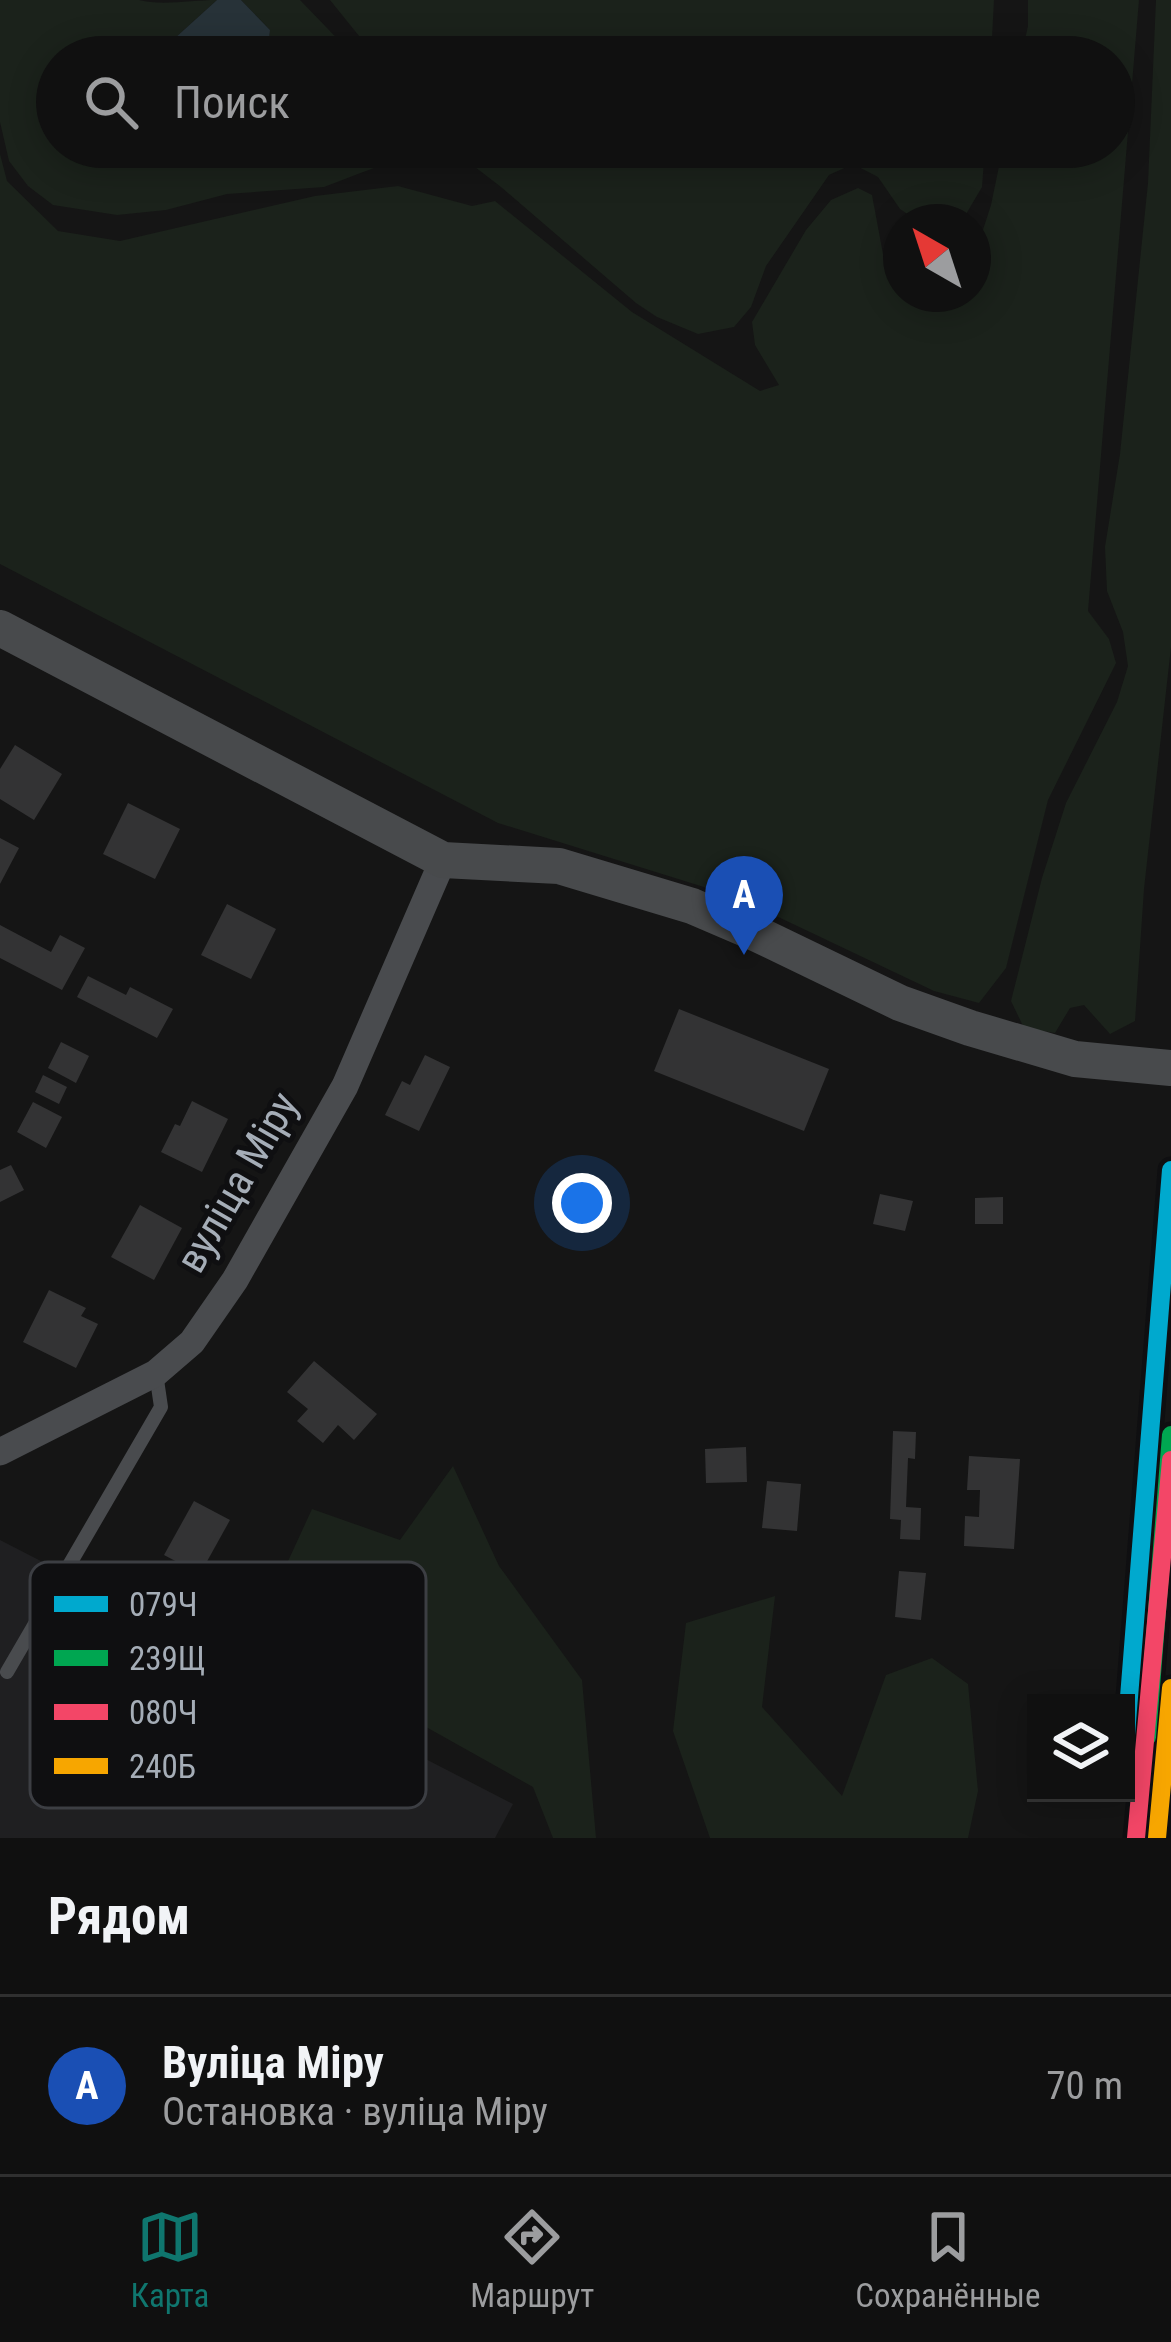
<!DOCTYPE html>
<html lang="ru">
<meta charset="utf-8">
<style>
body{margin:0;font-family:"Roboto Condensed",sans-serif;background:#1e1e1e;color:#f1f3f6}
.controls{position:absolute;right:36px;bottom:36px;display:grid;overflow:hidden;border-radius:0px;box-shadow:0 6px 30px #0003}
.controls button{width:108px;height:108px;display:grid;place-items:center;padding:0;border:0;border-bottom:3px solid #303030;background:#101010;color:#f1f3f6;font:60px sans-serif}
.compass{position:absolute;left:883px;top:204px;width:108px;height:108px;border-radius:50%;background:#101010;box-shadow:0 6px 30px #0003;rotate:321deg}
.you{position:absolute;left:582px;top:1203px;width:42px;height:42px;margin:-30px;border:9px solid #fff;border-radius:50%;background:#1a73e8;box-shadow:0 0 0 18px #1a73e833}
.badge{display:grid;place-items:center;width:78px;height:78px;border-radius:50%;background:#0f766e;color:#fff;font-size:39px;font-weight:700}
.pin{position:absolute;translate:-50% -99px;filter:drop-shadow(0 3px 6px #0008)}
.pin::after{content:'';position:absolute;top:63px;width:42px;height:36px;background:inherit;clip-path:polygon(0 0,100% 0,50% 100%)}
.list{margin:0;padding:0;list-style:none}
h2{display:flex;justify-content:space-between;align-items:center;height:156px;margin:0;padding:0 48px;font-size:51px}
h2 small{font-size:39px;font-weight:400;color:#9c9d9f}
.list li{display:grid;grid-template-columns:78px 1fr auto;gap:36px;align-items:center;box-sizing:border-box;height:180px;padding:0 48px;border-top:3px solid #303030}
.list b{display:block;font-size:45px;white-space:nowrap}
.list p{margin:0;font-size:39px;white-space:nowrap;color:#9c9d9f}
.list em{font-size:39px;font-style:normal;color:#9c9d9f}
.icon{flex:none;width:66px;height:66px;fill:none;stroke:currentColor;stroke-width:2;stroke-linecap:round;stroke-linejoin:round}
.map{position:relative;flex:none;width:1171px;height:1838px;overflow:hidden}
.search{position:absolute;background:#101010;box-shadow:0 6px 30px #0003;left:36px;right:36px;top:36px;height:132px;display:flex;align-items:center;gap:30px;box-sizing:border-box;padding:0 42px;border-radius:66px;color:#9c9d9f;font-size:45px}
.sheet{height:336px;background:#101010}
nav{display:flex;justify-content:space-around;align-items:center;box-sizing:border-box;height:168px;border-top:3px solid #303030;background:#101010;font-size:33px;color:#9c9d9f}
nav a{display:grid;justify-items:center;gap:6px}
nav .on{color:#0f766e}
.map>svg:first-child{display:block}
.built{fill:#1f1f21}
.green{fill:#1b221b}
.water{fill:#273238}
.building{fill:#333334}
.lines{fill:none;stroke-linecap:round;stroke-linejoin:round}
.lane{stroke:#494b4e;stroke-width:14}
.street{stroke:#494b4e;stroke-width:27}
.secondary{stroke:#484a4c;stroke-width:36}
.rail-1-casing{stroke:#0f0f11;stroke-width:27}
.rail-2-casing{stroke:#0f0f11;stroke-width:27}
.rail-3-casing{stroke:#0f0f11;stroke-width:27}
.rail-4-casing{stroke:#0f0f11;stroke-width:27}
.rail-1{stroke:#00a9ce;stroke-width:18}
.rail-2{stroke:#00a651;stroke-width:18}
.rail-3{stroke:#f34667;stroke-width:18}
.rail-4{stroke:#f7a600;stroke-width:18}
.labels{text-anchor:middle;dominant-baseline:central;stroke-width:10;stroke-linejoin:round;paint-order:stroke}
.street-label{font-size:42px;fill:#a5adb7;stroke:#0f0f11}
.key{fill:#0f0f11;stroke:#3c3e43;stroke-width:3}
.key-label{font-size:33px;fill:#a5adb7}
</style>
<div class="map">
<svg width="1171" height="1838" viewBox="0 0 1171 1838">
<rect width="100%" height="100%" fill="#151515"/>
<!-- built -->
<polygon class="built" points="0,1540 513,1804 495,1838 0,1838"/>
<!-- green -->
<g class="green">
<path d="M0,0H139C161,6 193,0 217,0L154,57H57V147H413V153L324,187L227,194L166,210L117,215L53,205L28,186L9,161L0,122Z"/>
<polygon points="241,0 300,0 355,57 259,57 268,48 270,30"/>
<polygon points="330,0 994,0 991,57 376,57"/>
<polygon points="1028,0 1139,0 1088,611 1109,639 1116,663 1048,800 1006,968 979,1003 934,991 736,897 498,823 0,564 0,154 7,181 58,231 120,241 315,196 398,186 472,206 495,201 632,312 760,391 779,385 755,345 752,322 806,230 831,200 858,188 872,195 883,254 901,258 901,294 973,294 973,241 980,239 991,205 1003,147 1114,147 1114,57 1021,57 1028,26"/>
<polygon points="1156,0 1171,0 1171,647 1144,889 1135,1021 1110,1034 1084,1005 1070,1008 1055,1033 1024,1028 1011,1001 1042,878 1066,803 1117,702 1128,666 1123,632 1107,591 1105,547 1120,454 1148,183"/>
<polygon points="449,147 985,147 982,187 962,221 958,222 919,222 900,209 878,177 853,164 829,175 766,266 751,307 734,327 698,334 657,317 636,303 501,187"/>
<polygon points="453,1466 499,1566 582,1680 596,1838 553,1838 533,1787 294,1653 278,1583 312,1509 400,1540"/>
<polygon points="775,1596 762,1707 842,1796 886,1675 932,1658 968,1684 978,1791 968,1838 710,1838 673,1731 686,1623"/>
</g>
<!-- water -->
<polygon class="water" points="217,0 241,0 270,30 268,49 259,57 154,57"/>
<!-- building -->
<g class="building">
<polygon points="15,745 62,774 34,820 0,799 0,769"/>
<polygon points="128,803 180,829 155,879 103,854"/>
<polygon points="0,838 19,848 0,884"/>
<polygon points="227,904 276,929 251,979 201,955"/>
<polygon points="0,925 51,952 60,935 85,948 62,990 0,958"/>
<polygon points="88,976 126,995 130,987 173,1009 157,1038 77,997"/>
<polygon points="679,1009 829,1069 804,1131 654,1071"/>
<polygon points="61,1042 89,1056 76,1083 48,1068"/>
<polygon points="425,1055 450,1067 419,1131 385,1115 402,1081 410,1085"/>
<polygon points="43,1075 67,1087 59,1104 35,1092"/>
<polygon points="192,1101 228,1119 202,1172 161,1152 175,1124 180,1126"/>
<polygon points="33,1102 62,1117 46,1148 17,1132"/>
<polygon points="11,1165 24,1190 0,1202 0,1170"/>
<polygon points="880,1194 913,1201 905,1231 873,1224"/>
<polygon points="1003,1197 1003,1224 975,1224 975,1198"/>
<polygon points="140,1205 182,1228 154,1280 111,1257"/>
<polygon points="49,1290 86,1308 81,1316 98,1324 76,1368 23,1342"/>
<polygon points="314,1361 377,1414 354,1440 338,1425 323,1443 297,1421 308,1409 287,1392"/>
<polygon points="893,1431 916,1432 915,1459 908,1458 906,1507 921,1508 920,1540 900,1539 901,1520 890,1519"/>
<polygon points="746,1447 747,1482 706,1483 705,1449"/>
<polygon points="969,1456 1020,1459 1014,1549 964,1546 965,1516 979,1517 980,1490 967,1490"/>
<polygon points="767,1481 801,1484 797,1531 762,1528"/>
<polygon points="194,1501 230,1520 200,1574 164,1555"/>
<polygon points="899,1571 926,1573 921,1620 895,1617"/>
</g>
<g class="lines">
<!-- lane -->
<polyline class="lane" points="7,1672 161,1407 156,1373"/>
<!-- street -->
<polyline class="street" points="0,1452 156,1373 192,1342 235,1280 345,1086 443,860"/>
<!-- secondary -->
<polyline class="secondary" points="0,628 443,860 559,866 692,906 755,933 900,1003 970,1028 1075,1059 1171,1068"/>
<!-- rail-1 casing -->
<g class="rail-1-casing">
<polyline id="rail-1" points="1126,1735 1171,1170"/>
</g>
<!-- rail-2 casing -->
<g class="rail-2-casing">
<polyline id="rail-2" points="1147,1737 1171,1435"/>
</g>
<!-- rail-3 casing -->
<g class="rail-3-casing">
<polyline id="rail-3" points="1136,1838 1171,1460"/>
</g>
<!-- rail-4 casing -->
<g class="rail-4-casing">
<polyline id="rail-4" points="1157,1838 1171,1688"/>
</g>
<!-- rail-1 -->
<use href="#rail-1" class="rail-1"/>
<!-- rail-2 -->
<use href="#rail-2" class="rail-2"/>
<!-- rail-3 -->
<use href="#rail-3" class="rail-3"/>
<!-- rail-4 -->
<use href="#rail-4" class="rail-4"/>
</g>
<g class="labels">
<!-- street labels -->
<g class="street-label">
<text transform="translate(237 1182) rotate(-60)">вуліца Міру</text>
</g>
</g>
<!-- legend -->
<rect x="30" y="1562" width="396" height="246" rx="18" class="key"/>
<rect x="54" y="1596" width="54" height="16" fill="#00a9ce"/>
<rect x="54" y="1650" width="54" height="16" fill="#00a651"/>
<rect x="54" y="1704" width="54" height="16" fill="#f34667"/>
<rect x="54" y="1758" width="54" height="16" fill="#f7a600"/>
<g class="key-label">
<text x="129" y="1616">079Ч</text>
<text x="129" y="1670">239Щ</text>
<text x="129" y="1724">080Ч</text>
<text x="129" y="1778">240Б</text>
</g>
</svg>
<div class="controls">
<button><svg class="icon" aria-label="layers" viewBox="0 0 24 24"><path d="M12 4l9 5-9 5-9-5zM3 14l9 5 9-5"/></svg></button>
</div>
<svg class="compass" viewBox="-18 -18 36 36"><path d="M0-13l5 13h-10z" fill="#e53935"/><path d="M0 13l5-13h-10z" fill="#9c9d9f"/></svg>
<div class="you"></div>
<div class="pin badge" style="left:744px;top:955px;background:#1a4fb4">A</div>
<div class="search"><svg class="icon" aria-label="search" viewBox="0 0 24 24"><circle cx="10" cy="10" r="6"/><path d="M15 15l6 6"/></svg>Поиск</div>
</div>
<section class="sheet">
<h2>Рядом<small></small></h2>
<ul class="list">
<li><span class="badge" style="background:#1a4fb4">A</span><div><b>Вуліца Міру</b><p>Остановка · вуліца Міру</p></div><em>70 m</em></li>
</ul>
</section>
<nav>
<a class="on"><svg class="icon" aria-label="map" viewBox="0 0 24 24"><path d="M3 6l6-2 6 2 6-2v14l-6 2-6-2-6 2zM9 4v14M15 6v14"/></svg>Карта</a>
<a><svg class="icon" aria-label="directions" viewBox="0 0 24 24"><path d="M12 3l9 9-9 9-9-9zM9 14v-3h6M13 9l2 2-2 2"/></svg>Маршрут</a>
<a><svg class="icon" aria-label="saved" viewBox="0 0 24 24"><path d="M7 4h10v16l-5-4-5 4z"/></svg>Сохранённые</a>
</nav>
